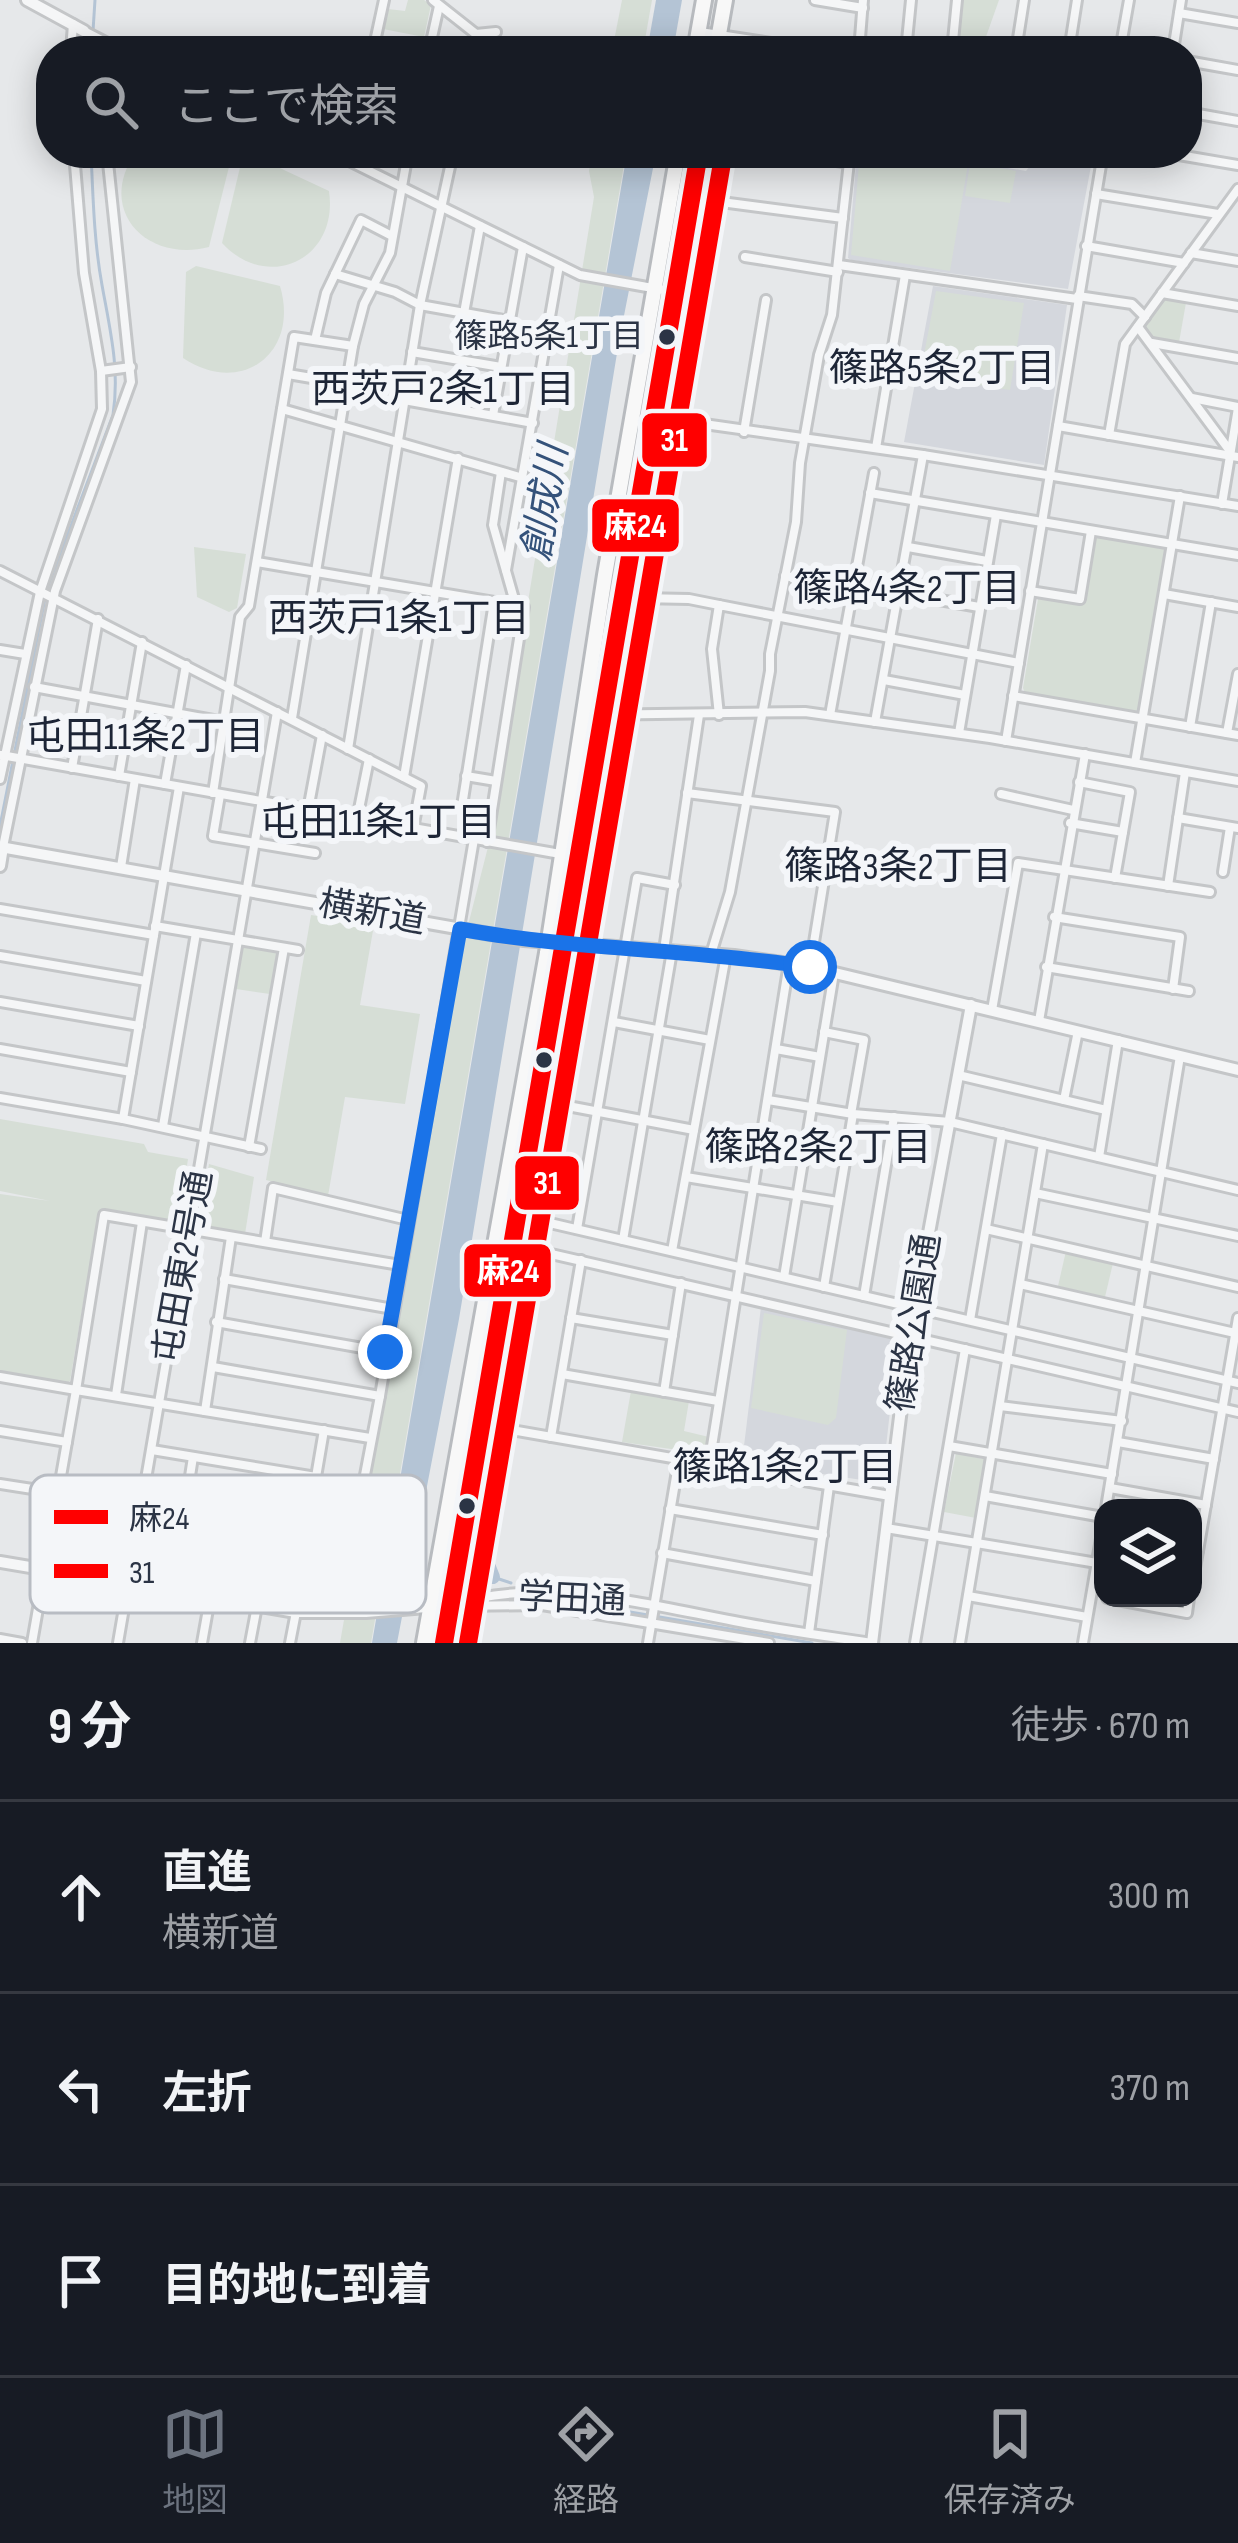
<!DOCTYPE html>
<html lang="ja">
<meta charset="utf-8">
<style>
body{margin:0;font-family:"Sofia Sans Condensed","Noto Sans JP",sans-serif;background:#242831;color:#f1f3f6}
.controls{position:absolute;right:36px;bottom:36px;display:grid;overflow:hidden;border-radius:24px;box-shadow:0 6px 30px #0003}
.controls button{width:108px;height:108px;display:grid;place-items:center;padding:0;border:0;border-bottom:3px solid #363941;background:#171b24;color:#f1f3f6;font:60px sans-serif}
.stop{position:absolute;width:36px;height:36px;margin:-27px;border:9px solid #1a73e8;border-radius:50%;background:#fff}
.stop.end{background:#1a73e8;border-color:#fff;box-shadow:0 3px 12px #0008}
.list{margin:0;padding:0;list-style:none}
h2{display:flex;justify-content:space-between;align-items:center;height:156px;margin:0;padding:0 48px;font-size:51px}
h2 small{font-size:39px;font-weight:400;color:#9ea1a6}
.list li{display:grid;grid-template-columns:78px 1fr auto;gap:36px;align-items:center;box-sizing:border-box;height:192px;padding:0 48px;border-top:3px solid #363941}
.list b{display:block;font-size:45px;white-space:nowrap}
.list p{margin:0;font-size:39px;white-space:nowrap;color:#9ea1a6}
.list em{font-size:39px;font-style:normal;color:#9ea1a6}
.icon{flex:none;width:66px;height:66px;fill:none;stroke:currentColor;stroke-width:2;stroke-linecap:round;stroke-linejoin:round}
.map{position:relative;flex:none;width:1238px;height:1643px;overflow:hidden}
.search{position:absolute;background:#171b24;box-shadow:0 6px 30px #0003;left:36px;right:36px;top:36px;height:132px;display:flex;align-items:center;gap:30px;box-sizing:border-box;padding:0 42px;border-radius:48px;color:#9ea1a6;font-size:45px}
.sheet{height:732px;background:#171b24}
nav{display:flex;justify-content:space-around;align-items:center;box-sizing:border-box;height:168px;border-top:3px solid #363941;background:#171b24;font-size:33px;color:#9ea1a6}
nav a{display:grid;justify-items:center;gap:6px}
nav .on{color:#6c737f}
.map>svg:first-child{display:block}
.built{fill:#d4d7dd}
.green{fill:#d6ded6}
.water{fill:#b4c4d5}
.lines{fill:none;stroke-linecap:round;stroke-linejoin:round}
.stream{stroke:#b4c4d5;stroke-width:3}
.river{stroke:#b4c4d5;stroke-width:14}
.minor-casing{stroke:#c4c6c8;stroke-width:14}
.tertiary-casing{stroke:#c4c6c8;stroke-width:16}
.trunk-casing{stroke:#b8bbbf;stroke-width:20}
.minor{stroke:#f5f6f7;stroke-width:8}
.tertiary{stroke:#f5f6f7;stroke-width:10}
.trunk{stroke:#f8f8f8;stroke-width:14}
.bus-1-casing{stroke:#f4f6f9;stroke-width:27}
.bus-2-casing{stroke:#f4f6f9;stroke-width:27}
.bus-1{stroke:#f00;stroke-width:18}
.bus-2{stroke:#f00;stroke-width:18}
.route{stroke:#1a73e8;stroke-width:15}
.bus-dot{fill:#2b3445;stroke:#f4f6f9;stroke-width:4.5}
.labels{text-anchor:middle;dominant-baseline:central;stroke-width:12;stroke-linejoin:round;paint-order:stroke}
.bus-label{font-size:33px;fill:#2b3445;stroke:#f4f6f9;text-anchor:end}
.street-label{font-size:36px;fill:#2b3445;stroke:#f4f6f9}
.neighbourhood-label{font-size:39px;fill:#1d2536;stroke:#f4f6f9}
.water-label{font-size:39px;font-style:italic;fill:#34527a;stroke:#f4f6f9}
.key{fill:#f4f6f9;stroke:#b8bcc3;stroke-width:3}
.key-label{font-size:33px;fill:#2b3445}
.line-badge{stroke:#f4f6f9;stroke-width:4.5}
.badge-label{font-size:33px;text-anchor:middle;font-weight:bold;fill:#fff}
</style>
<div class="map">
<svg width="1238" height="1643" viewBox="0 0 1238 1643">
<rect width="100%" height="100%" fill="#e6e8ea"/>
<!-- built -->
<g class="built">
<polygon points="857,153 918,153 1026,171 1037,157 1091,166 1068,289 851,260 848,258"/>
<polygon points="933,286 1067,305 1044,465 904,442"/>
<polygon points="761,1307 898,1339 882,1483 742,1462"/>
</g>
<!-- green -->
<g class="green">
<polygon points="408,0 424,0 431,5 424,37 383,29 388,9 405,11"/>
<polygon points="622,0 652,0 643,51 612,51"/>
<polygon points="957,0 999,0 982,48 953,44"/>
<path d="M135,153H222L230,163L209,247C147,263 96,211 135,153Z"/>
<polygon points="592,153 626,153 371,1643 340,1643 439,1072 464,941 488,847 594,197 589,171"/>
<polygon points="860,153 904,153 968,164 950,271 851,255"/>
<path d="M252,155L329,191C339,259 268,293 222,243L242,159Z"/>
<polygon points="970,163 1016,171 1010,203 965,196"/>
<path d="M196,266L280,286C300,353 241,397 183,358L186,272Z"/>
<polygon points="936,291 1024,303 1010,390 920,376"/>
<polygon points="1162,293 1187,297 1178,348 1150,343 1138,327"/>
<polygon points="1096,536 1168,550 1138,713 1025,693 1023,688 1038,599 1083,603"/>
<polygon points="194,547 246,554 237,608 229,612 197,597"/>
<polygon points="311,915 374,925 360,1005 420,1014 405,1104 345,1097 328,1196 266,1180"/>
<polygon points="243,945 277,951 270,994 236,989"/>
<polygon points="0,1119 144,1144 148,1152 188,1159 180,1211 171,1221 99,1210 70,1381 67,1383 0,1372 0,1194 50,1201 0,1191"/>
<polygon points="209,1164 254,1177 245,1234 202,1226 198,1221"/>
<polygon points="1066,1251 1113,1263 1105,1297 1058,1286"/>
<polygon points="764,1313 847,1330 836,1418 828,1425 751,1408"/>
<polygon points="631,1391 689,1401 684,1431 709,1437 706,1454 622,1442"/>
<polygon points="956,1453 987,1460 976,1518 944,1512"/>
</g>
<!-- water -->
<g class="water">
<polygon points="656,0 682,0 673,51 647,51"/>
<polygon points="627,153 656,153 619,341 459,1319 397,1643 372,1643"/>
</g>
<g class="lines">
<!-- stream -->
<g class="stream">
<polyline points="93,31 95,0"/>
<path d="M47,589L113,415C120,369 110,330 102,285C94,242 93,196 91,153"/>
<polyline points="0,826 45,599"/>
<polyline points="493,1577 511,1583"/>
<polyline points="589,1605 812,1643"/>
</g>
<!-- river -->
<polyline class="river" points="489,1567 493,1577"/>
<!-- minor casing -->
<g class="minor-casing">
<g id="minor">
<polyline points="433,0 476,34 473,51"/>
<polyline points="815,0 863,8"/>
<polyline points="1179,13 1238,23"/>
<polyline points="84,31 123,51"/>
<polyline points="700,32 823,51"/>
<polyline points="476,34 496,32"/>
<polyline points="71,51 73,24"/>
<polyline points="373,51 384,0"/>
<polyline points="429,51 439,6"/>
<polyline points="859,51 863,0"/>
<polyline points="906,51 911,0"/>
<polyline points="952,51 957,0"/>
<polyline points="1016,51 1024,0"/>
<polyline points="1069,51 1077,0"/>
<polyline points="1120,51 1129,0"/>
<polyline points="1173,51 1181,0"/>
<polyline points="1187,61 1238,70"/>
<polyline points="1187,112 1238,121"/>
<polyline points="333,153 580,275 675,292 690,279 714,153"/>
<polyline points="788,153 849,163"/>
<polyline points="1167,153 1238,165"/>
<polyline points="949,156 949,153"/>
<polyline points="1096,194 1218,214"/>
<polyline points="706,200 843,218"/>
<polyline points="1086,246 1184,263"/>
<polyline points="1191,253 1238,261"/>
<polyline points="745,257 838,272"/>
<polyline points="839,265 1077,299"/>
<polyline points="335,274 395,292 420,305 510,321"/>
<polyline points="1162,293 1238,306"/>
<polyline points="1078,296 1132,304 1145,317"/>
<polyline points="464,313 480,226"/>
<polyline points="1138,327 1230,451"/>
<polyline points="315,340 326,293 361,220 392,236"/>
<polyline points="1152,343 1238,358"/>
<polyline points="353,346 364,304 390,253 408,153"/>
<polyline points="412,352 501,367"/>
<polyline points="101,371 131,367"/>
<polyline points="288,374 347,384"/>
<polyline points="1192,398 1238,407"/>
<polyline points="404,400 533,423"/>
<polyline points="282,409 523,478"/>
<polyline points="493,415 523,247"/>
<polyline points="669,419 923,455 1238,506"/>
<polyline points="1058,426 1238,457"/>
<polyline points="744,432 766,300"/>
<polyline points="1109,435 1125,344 1238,189"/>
<polyline points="876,448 905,275"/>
<polyline points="501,472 493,525 516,606"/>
<polyline points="870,493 1238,555"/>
<polyline points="1222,504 1238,408"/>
<polyline points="908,547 987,561"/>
<polyline points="257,562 524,607 487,842"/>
<polyline points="506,570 559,265"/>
<polyline points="0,571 421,786 413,829"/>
<polyline points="785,576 899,598"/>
<polyline points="1030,591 1080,599 1091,531"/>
<polyline points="900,593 979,607"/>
<polyline points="1164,594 1238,607"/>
<polyline points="639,598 689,599 719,605"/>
<polyline points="0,650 25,654"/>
<polyline points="616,660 630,647 672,398 665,367"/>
<polyline points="884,680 965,695"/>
<polyline points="34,687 224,722"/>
<polyline points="1013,696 1238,735"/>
<polyline points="586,715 805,712 990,738 1238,781"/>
<polyline points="719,715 712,649 719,605 1019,663"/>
<polyline points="830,715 874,473"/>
<polyline points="875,722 923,455"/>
<polyline points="1190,727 1211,602"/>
<polyline points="959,733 996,515"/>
<polyline points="1227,733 1238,674"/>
<polyline points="1006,741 1103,153"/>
<polyline points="348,749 420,305 453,153"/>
<polyline points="1,755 566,855"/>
<polyline points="1135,763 1180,496"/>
<polyline points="72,768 98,619"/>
<polyline points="119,776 142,642"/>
<polyline points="466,776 496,781"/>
<polyline points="404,777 458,458"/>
<polyline points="0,779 40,592 102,409 101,371 84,273 74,153"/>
<polyline points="1079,782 1130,792 1115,878"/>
<polyline points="165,784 186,665"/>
<polyline points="213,793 240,617 249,606 294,337 353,346 292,718"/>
<polyline points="687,793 835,812 810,967"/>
<polyline points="1001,794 1073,810"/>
<polyline points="220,795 213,836 315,853"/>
<polyline points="462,806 494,602"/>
<polyline points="308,810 322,735"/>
<polyline points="1178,818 1238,828"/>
<polyline points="357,819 369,759"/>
<polyline points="1070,823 1123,832"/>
<polyline points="3,847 55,591 131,382 107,153"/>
<polyline points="121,867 135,779"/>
<polyline points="1223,872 1230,827"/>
<polyline points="1168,886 1185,772"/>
<polyline points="0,909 154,935"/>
<polyline points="1054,917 1180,937 1173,989"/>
<polyline points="155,926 298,950"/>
<polyline points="664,950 699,715"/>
<polyline points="711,954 730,892 770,671 770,654 796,522 800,463 819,355 832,315 850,153"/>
<polyline points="0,956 146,981"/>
<polyline points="1046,967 1189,991"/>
<polyline points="0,1002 139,1026"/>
<polyline points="992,1010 1018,863 1210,892"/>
<polyline points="1039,1021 1085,754"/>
<polyline points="614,1022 710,1040"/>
<polyline points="824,1032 864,1040 851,1114"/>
<polyline points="0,1049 131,1072"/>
<polyline points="776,1049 820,1057"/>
<polyline points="958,1075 1106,1110"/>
<polyline points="0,1098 123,1119 261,1149"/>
<polyline points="768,1100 853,1114 950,1122 1238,1190"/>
<polyline points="1064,1100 1078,1031"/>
<polyline points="552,1103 694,1130"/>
<polyline points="123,1119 179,787"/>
<polyline points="163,1126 196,933"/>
<polyline points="249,1147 284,948"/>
<polyline points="1099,1157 1118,1040"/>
<polyline points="686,1177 838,1202"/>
<polyline points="1035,1193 1238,1236"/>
<path d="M520,1206L534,1196C544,1142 571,1062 556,1010"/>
<polyline points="554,1224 1238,1383"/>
<polyline points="577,1229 637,878 675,885"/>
<polyline points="986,1229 1238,1287"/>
<polyline points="623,1240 672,951"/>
<polyline points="265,1242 273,1188 408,1220"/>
<polyline points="512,1245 1238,1412"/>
<polyline points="672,1251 726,955"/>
<polyline points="784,1277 834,973"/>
<polyline points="224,1279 393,1309"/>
<polyline points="1020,1284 1235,1333"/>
<polyline points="824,1287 853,1114"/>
<polyline points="864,1296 894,1117"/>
<polyline points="571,1318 673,1335"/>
<polyline points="970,1320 1002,1134"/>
<polyline points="216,1322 385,1352"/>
<polyline points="213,1367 380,1396"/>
<polyline points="562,1374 718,1401"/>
<polyline points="0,1377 76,1390 104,1215 400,1265"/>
<polyline points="664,1392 681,1283"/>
<polyline points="116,1395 142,1222"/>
<path d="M485,1402C516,1376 521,1321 509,1284"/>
<polyline points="1000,1406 1122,1421"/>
<polyline points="205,1411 231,1237"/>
<polyline points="483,1425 890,1496"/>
<polyline points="0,1431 67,1442"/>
<polyline points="551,1437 581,1260"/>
<polyline points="1118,1442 1214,1459"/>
<polyline points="949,1446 1112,1474"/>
<polyline points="152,1450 316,1477"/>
<polyline points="709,1465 789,963"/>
<polyline points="0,1484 58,1493"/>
<polyline points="1110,1488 1206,1505"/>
<polyline points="144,1495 353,1531"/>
<polyline points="985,1496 1103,1517"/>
<polyline points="1106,1508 1180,1056"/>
<polyline points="670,1509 823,1535"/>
<polyline points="308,1524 324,1430"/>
<polyline points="886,1528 1097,1563"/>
<polyline points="1193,1550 1198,1551 1238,1318"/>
<polyline points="662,1553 816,1581"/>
<polyline points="1193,1579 1198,1551"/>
<polyline points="172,1591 193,1457"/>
<polyline points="968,1596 1087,1617"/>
<polyline points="1107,1598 1187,1613 1189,1598"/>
<path d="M451,1605C542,1576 644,1604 734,1621C780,1630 826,1636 871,1643"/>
<polyline points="456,1606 542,1605 769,1643"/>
<polyline points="339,1612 380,1396 474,839"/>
<polyline points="809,1633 829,1486"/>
<polyline points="0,1639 22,1643"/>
<polyline points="32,1643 76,1390 370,1438"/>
<polyline points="118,1643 277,712"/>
<polyline points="202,1643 210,1598"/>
<polyline points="250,1643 257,1606"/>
<polyline points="290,1643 296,1612"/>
<polyline points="648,1643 679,1459"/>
<polyline points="915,1643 965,1349"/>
<polyline points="960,1643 1043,1144"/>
<polyline points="1083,1643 1103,1527"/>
</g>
</g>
<!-- tertiary casing -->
<g class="tertiary-casing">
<g id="tertiary">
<polyline points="27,0 84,31"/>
<polyline points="0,847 524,940 734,956 810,967 1238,1070"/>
<polyline points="0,866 3,847"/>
<polyline points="0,1562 296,1612 366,1612 450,1605"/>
<polyline points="872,1643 910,1336 971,1005"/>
</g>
</g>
<!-- trunk casing -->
<g class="trunk-casing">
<g id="trunk">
<polyline points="695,51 704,0"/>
<polyline points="716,51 725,0"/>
<polyline points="424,1643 547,953 605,575 678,153"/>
<polyline points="444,1643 699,153"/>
</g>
</g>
<!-- minor -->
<use href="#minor" class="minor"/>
<!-- tertiary -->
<use href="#tertiary" class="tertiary"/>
<!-- trunk -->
<use href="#trunk" class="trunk"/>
<!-- bus-1 casing -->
<g class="bus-1-casing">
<polyline id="bus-1" points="444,1643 699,153"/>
</g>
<!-- bus-2 casing -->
<g class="bus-2-casing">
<polyline id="bus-2" points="468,1643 723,157"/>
</g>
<!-- bus-1 -->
<use href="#bus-1" class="bus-1"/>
<!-- bus-2 -->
<use href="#bus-2" class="bus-2"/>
</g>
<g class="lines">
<!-- route -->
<path class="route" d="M385,1352L460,929C575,950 693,949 810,967"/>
</g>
<!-- markers -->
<g class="bus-dot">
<circle cx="667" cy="337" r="10"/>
<circle cx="544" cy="1060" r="10"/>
<circle cx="467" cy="1506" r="10"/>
</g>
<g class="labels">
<!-- bus labels -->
<g class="bus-label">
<text x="644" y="337">篠路5条1丁目</text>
</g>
<!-- street labels -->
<g class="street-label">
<text transform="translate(372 913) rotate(10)">横新道</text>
<text transform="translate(184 1267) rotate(-80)">屯田東2号通</text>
<text transform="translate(915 1323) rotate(-81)">篠路公園通</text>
<text transform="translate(572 1600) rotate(3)">学田通</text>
</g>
<!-- neighbourhood labels -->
<g class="neighbourhood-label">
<text x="942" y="369">篠路5条2丁目</text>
<text x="443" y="390">西茨戸2条1丁目</text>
<text x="907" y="589">篠路4条2丁目</text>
<text x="399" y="619">西茨戸1条1丁目</text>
<text x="145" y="737">屯田11条2丁目</text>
<text x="378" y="823">屯田11条1丁目</text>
<text x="898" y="867">篠路3条2丁目</text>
<text x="818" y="1148">篠路2条2丁目</text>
<text x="785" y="1468">篠路1条2丁目</text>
</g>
<!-- water labels -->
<g class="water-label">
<text transform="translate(546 503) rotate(-81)">創成川</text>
</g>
</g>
<!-- legend -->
<rect x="30" y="1475" width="396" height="138" rx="18" class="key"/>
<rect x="54" y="1510" width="54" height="14" fill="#f00"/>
<rect x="54" y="1564" width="54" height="14" fill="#f00"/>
<g class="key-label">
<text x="129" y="1529">麻24</text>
<text x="129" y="1583">31</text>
</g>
<g class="line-badge">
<rect x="640" y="411" width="69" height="58" rx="12" fill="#f00"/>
<rect x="590" y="497" width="91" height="57" rx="12" fill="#f00"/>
<rect x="513" y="1154" width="68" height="58" rx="12" fill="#f00"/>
<rect x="462" y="1242" width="91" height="57" rx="12" fill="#f00"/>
</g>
<g class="badge-label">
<text x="674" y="451">31</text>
<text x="635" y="537">麻24</text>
<text x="547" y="1194">31</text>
<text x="508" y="1282">麻24</text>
</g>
</svg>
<div class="controls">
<button><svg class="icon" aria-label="layers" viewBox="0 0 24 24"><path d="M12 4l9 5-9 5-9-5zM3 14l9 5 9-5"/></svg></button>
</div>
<div class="stop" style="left:810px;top:967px"></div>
<div class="stop end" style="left:385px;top:1352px"></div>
<div class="search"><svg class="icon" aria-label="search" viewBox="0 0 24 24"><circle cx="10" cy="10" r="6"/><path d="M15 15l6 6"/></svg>ここで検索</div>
</div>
<section class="sheet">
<h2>9 分<small>徒歩 · 670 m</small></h2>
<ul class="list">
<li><svg class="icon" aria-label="ahead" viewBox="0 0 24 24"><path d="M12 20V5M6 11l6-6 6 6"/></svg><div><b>直進</b><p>横新道</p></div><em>300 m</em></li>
<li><svg class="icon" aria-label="left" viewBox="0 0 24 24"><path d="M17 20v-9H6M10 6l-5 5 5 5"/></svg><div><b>左折</b></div><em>370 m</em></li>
<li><svg class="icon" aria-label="arrive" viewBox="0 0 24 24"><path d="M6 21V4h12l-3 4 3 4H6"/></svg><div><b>目的地に到着</b></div></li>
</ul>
</section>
<nav>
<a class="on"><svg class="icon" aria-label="map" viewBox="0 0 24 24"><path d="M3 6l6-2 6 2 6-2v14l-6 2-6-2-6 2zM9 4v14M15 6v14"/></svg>地図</a>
<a><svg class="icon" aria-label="directions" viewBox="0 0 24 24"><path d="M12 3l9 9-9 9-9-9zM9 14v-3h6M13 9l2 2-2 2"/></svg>経路</a>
<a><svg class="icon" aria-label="saved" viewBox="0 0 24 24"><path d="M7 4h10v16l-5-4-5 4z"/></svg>保存済み</a>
</nav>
